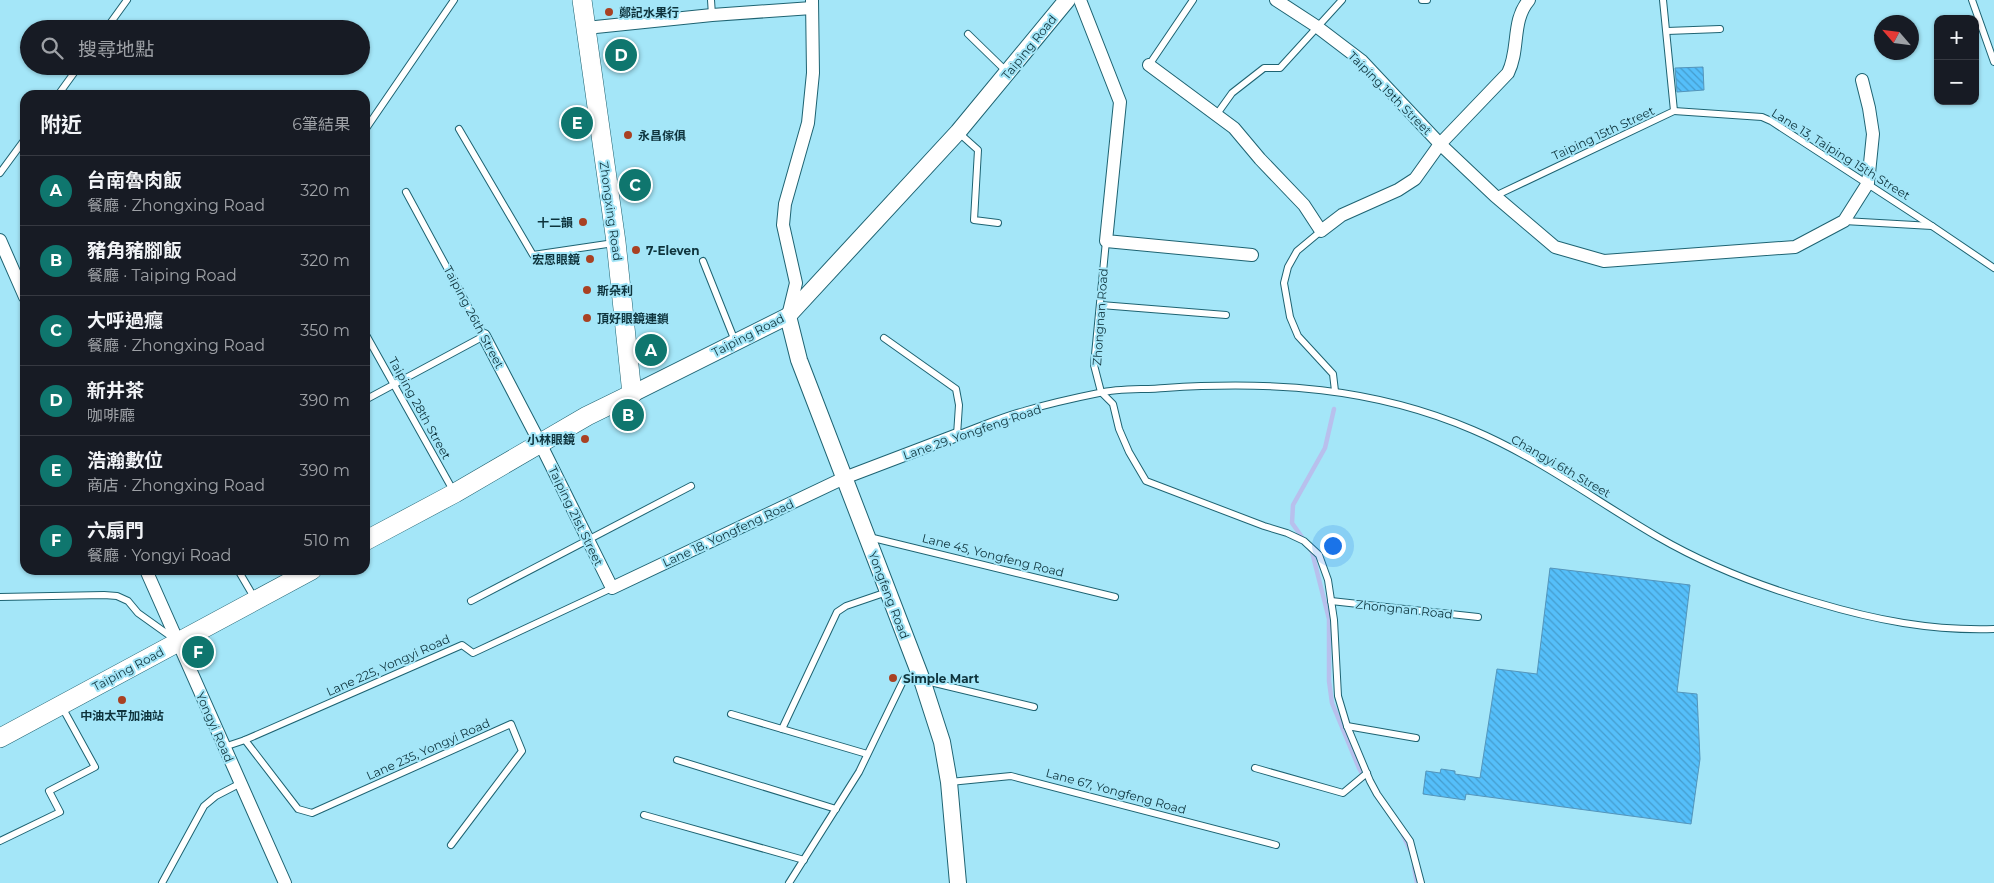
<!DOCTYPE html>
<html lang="zh-TW">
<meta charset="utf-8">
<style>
body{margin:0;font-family:Montserrat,"Noto Sans TC",sans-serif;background:#20242c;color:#f1f3f6}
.controls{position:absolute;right:15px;top:15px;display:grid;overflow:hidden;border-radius:10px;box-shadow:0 1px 4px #0004}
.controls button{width:45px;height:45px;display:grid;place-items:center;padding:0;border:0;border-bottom:1px solid #363941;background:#171b24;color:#f1f3f6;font:25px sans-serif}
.compass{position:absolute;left:1874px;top:15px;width:45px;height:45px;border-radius:50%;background:#171b24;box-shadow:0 1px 4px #0004;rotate:298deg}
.you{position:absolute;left:1332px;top:545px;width:18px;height:18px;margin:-12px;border:4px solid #fff;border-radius:50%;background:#1a73e8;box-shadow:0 0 0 8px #1a73e833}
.badge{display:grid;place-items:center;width:32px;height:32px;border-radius:50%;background:#0f766e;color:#fff;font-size:16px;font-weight:700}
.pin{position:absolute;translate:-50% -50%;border:2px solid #fff;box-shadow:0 1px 5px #0006}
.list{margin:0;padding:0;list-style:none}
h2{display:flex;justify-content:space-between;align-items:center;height:65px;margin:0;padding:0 20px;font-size:21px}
h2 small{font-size:16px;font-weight:400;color:#9ea1a6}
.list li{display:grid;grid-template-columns:32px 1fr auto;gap:15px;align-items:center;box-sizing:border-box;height:70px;padding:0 20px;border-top:1px solid #363941}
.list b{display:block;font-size:19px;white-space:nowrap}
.list p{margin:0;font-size:16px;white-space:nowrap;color:#9ea1a6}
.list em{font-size:16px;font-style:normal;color:#9ea1a6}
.icon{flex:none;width:28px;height:28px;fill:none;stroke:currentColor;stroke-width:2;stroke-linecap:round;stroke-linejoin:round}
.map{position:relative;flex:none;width:1994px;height:883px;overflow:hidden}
.search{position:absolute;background:#171b24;box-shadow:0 1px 4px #0004;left:20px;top:20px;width:350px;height:55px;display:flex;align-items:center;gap:12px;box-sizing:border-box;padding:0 18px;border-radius:28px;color:#9ea1a6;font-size:19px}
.panel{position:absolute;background:#171b24;box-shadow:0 1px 4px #0004;left:20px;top:90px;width:350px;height:485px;border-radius:15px}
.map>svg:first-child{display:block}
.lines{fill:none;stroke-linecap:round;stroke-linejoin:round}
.stream{stroke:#b8c0ed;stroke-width:4.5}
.building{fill:url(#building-back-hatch);stroke:#5495bb}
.service-casing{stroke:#1e6372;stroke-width:8}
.minor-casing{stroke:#1e6372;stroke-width:14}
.tertiary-casing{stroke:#1e6372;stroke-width:18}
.secondary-casing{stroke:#1e6372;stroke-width:20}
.service{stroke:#fff;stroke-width:6}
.minor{stroke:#fff;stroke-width:12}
.tertiary{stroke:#fff;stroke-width:16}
.secondary{stroke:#fff;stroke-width:19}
.poi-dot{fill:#a94123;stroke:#a4e6f8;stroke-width:2}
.labels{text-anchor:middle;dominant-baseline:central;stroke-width:4;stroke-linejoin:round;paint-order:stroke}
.poi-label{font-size:12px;font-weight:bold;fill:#0e333c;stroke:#a4e6f8;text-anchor:start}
.street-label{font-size:12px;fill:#0e333c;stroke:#a4e6f8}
</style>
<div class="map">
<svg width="1994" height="883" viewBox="0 0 1994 883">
<defs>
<pattern id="building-back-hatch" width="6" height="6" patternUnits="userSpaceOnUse" patternTransform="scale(1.25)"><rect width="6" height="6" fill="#55bffa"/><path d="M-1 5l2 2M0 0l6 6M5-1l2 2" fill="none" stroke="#459ccc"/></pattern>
</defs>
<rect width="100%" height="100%" fill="#a4e6f8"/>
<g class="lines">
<!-- stream -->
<g class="stream">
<polyline points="1304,540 1292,523 1293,505 1325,448 1334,409"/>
<polyline points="1310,549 1312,552 1329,619 1329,681 1332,703 1359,768 1365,778"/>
<polyline points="1403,835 1410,850"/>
<polyline points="1414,867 1417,883"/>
</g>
</g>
<!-- building -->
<g class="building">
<polygon points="1703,67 1704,90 1677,92 1675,68"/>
<polygon points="1550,568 1690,585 1677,692 1697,694 1700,759 1691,824 1466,794 1465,800 1423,794 1426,771 1440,773 1441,769 1455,771 1455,774 1480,778 1497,669 1537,674"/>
</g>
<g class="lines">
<!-- service casing -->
<g class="service-casing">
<g id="service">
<polyline points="711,0 712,15"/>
<polyline points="1422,0 1427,0"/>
<polyline points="1972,0 1994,62"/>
<polyline points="106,29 127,0"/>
<polyline points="1667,31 1720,29"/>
<polyline points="968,34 1007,72"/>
<polyline points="1149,65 1193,0"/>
<polyline points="58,95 79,66"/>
<polyline points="1674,111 1762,117 1771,121 1932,226"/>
<polyline points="1217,114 1232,93 1264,68 1280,68 1342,0"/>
<polyline points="459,129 533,255 614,243"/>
<polyline points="365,130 454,0"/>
<polyline points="959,133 978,150 974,220 998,223"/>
<polyline points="0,173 25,139"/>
<polyline points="1495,196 1674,111 1663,0"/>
<polyline points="1844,221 1932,226 1994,268"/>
<polyline points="1321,231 1297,251 1288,267 1284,283 1290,317 1298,336 1333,374 1335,391"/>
<polyline points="1106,241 1094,365 1101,392 1113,404 1119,429 1129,452 1146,481 1264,526 1287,533 1304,541 1319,555 1328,580 1334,620 1338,696 1347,726 1370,781 1377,794 1410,841 1421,883"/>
<polyline points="703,261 735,341"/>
<polyline points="1101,305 1226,315"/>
<polyline points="365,333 454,492"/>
<path d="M884,338L956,389L959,405L957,435C979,427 1001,417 1024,411C1048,404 1074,398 1099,393C1120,388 1143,390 1165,388C1272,381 1373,387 1473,430C1539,458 1596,501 1658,537C1708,566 1760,586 1815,602C1875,620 1931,631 1994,629"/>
<polyline points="365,400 484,336 406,192"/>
<polyline points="869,537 1115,597"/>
<polyline points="238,570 255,599"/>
<polyline points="0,597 104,595 117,596 128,601 138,613 173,638"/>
<polyline points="471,601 691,486"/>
<polyline points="1331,601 1478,617"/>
<polyline points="731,714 867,754"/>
<polyline points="1347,726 1416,738"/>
<polyline points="782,729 837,612 846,606 887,592"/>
<polyline points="245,740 298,809 312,813 511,724 522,751 451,845"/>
<polyline points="224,747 245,740 462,645 473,653 612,588"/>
<polyline points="677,760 836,809"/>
<polyline points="1255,768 1343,793 1367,773"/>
<polyline points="950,782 1011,776 1276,845"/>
<polyline points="644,815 804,860"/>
<polyline points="0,841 60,812 49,791 95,767 62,707"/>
<polyline points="162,883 204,806 216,796 241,783"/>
<polyline points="789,883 859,772 904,679 922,680 1034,707"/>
</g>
</g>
<!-- minor casing -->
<g class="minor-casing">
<g id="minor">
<polyline points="1080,0 1120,102 1106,241 1252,255"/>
<polyline points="1276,0 1316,26 1362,61 1440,144 1495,196 1555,247 1604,261 1795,247 1844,221 1868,183 1873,134 1869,108 1862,80"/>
<polyline points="586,28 712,15 812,8"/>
<path d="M1149,65L1234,128L1260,159L1304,205L1321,231L1342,215L1398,190L1415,179L1440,144L1508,73C1520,49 1511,21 1529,0"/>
<polyline points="0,240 25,297"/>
<polyline points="788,316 796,283 783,225 785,204 808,123 813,73 812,0"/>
<polyline points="484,336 540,443 612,588 844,478 957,435"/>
<polyline points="146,570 285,883"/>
</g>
</g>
<!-- tertiary casing -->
<g class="tertiary-casing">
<g id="tertiary">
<polyline points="788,316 799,360 922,680 942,742 949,782 958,883"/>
<polyline points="632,394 788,316 958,132 1067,0"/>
</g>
</g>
<!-- secondary casing -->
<g class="secondary-casing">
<g id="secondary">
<polyline points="365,541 455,493 587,416 632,394 616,242 582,0"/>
<polyline points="0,738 312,570"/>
</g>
</g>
<!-- service -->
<use href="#service" class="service"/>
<!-- minor -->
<use href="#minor" class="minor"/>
<!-- tertiary -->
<use href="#tertiary" class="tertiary"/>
<!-- secondary -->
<use href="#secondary" class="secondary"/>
</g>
<!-- markers -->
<g class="poi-dot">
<circle cx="609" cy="12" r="5"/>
<circle cx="628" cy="135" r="5"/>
<circle cx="583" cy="222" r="5"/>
<circle cx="636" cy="250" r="5"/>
<circle cx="590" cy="259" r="5"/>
<circle cx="587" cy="290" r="5"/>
<circle cx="587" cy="318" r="5"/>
<circle cx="585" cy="439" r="5"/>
<circle cx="893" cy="678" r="5"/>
<circle cx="122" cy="700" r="5"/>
</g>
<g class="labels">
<!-- poi labels -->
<g class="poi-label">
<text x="619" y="12">鄭記水果行</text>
<text x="638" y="135">永昌傢俱</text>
<text x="573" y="222" text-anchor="end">十二韻</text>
<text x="646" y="250">7-Eleven</text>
<text x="580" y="259" text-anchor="end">宏恩眼鏡</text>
<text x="597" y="290">斯朵利</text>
<text x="597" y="318">頂好眼鏡連鎖</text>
<text x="575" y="439" text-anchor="end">小林眼鏡</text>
<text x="903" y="678">Simple Mart</text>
<text x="122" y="715" text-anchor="middle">中油太平加油站</text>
</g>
<!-- street labels -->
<g class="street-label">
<text transform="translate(1029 47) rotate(-51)">Taiping Road</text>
<text transform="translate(1390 93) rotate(45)">Taiping 19th Street</text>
<text transform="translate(1603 133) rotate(-25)">Taiping 15th Street</text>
<text transform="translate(1841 154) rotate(32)">Lane 13, Taiping 15th Street</text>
<text transform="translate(611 211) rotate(82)">Zhongxing Road</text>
<text transform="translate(474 317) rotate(62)">Taiping 26th Street</text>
<text transform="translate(1100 317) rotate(-86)">Zhongnan Road</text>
<text transform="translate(748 335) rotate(-27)">Taiping Road</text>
<text transform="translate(420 408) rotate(61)">Taiping 28th Street</text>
<text transform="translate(972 432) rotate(-19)">Lane 29, Yongfeng Road</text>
<text transform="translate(1561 466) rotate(30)">Changyi 6th Street</text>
<text transform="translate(576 516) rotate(64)">Taiping 21st Street</text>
<text transform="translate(728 533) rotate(-25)">Lane 18, Yongfeng Road</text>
<text transform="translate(993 555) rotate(14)">Lane 45, Yongfeng Road</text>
<text transform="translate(889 595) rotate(69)">Yongfeng Road</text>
<text transform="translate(1404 609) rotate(6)">Zhongnan Road</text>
<text transform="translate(388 665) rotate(-24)">Lane 225, Yongyi Road</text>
<text transform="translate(128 669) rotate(-28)">Taiping Road</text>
<text transform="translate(215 727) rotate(66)">Yongyi Road</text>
<text transform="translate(428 749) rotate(-24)">Lane 235, Yongyi Road</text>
<text transform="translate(1116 791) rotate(15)">Lane 67, Yongfeng Road</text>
</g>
</g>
</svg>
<div class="controls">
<button>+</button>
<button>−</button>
</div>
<svg class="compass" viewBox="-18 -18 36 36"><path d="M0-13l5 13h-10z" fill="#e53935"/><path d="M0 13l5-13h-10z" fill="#9ea1a6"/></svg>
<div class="you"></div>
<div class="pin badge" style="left:651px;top:350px">A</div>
<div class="pin badge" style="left:628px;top:415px">B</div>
<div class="pin badge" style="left:635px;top:185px">C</div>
<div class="pin badge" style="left:621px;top:55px">D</div>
<div class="pin badge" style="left:577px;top:123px">E</div>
<div class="pin badge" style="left:198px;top:652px">F</div>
<div class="search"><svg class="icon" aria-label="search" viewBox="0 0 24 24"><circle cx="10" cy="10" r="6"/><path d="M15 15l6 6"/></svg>搜尋地點</div>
<section class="panel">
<h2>附近<small>6筆結果</small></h2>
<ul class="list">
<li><span class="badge">A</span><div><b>台南魯肉飯</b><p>餐廳 · Zhongxing Road</p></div><em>320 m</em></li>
<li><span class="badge">B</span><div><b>豬角豬腳飯</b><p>餐廳 · Taiping Road</p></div><em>320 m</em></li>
<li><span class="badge">C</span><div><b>大呼過癮</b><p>餐廳 · Zhongxing Road</p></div><em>350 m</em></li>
<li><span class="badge">D</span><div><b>新井茶</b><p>咖啡廳</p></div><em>390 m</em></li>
<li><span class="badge">E</span><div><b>浩瀚數位</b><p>商店 · Zhongxing Road</p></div><em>390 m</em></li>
<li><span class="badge">F</span><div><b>六扇門</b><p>餐廳 · Yongyi Road</p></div><em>510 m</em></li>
</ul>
</section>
</div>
